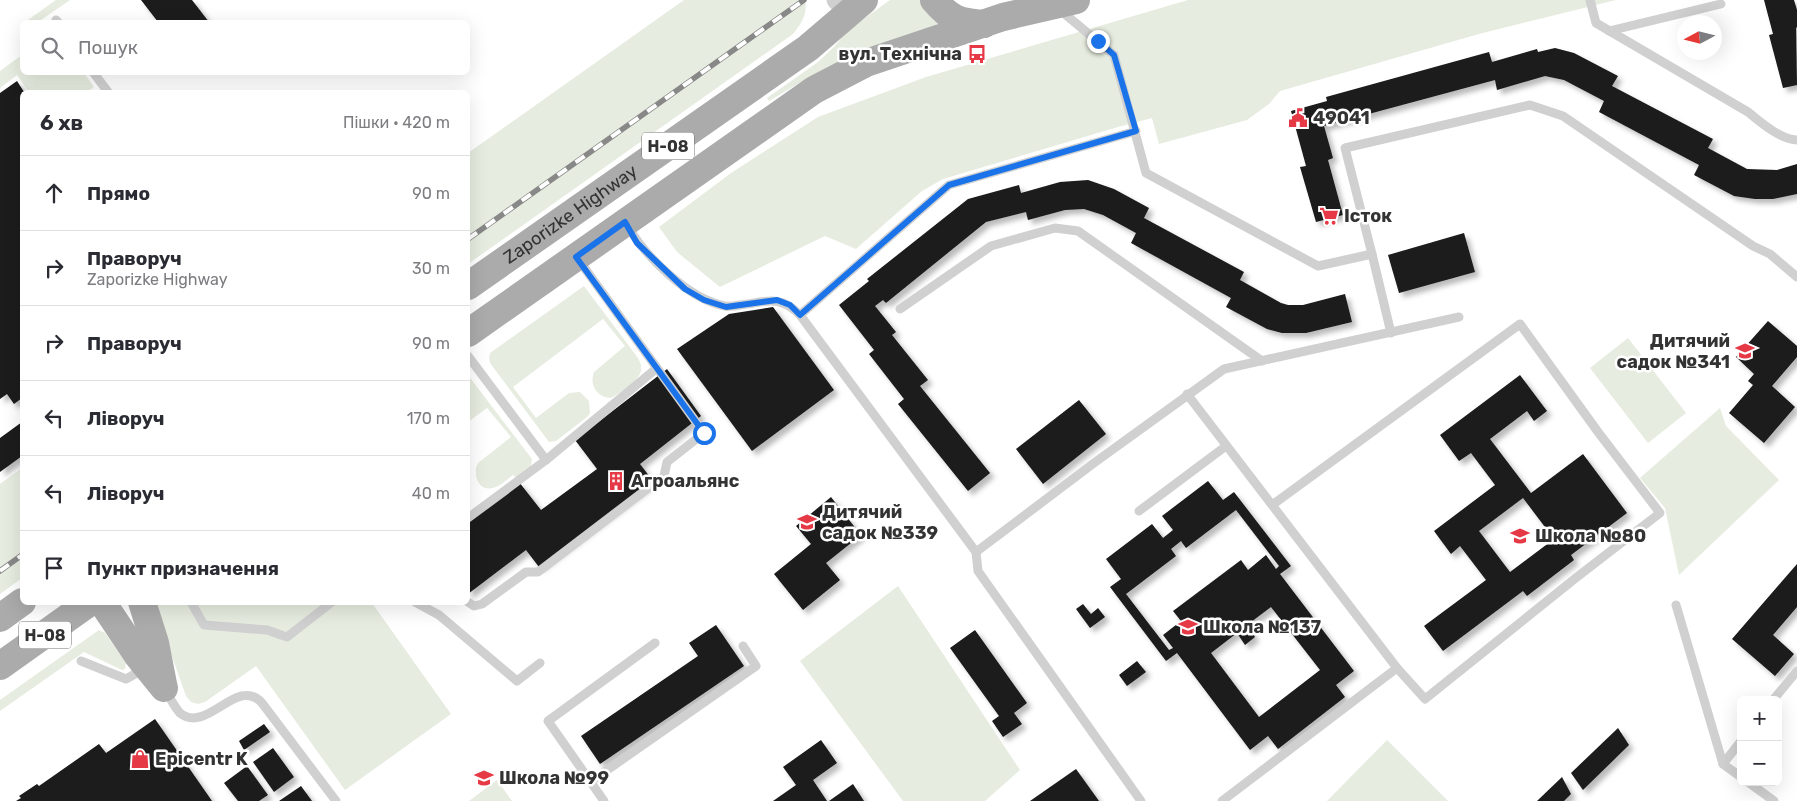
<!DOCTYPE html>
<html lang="uk">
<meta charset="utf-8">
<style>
body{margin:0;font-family:Rubik,sans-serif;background:#f2f2f3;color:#2b2b33}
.controls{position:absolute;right:15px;bottom:15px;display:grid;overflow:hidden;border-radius:8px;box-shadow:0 5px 20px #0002}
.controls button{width:45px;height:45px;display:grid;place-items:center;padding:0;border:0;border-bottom:1px solid #e1e1e2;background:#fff;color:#2b2b33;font:25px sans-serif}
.compass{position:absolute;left:1677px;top:15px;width:45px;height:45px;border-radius:50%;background:#fff;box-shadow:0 5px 20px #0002;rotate:263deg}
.stop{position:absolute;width:15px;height:15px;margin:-11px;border:4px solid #1a73e8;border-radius:50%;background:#fff}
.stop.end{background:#1a73e8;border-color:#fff;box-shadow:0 1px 5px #0008}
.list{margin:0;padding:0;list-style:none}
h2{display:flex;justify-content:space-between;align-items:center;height:65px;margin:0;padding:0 20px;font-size:21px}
h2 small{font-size:16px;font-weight:400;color:#7c7c81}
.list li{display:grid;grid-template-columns:32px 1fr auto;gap:15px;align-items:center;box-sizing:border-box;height:75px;padding:0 20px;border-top:1px solid #e1e1e2}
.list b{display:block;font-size:19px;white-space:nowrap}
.list p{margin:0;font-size:16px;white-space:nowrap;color:#7c7c81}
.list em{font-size:16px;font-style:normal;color:#7c7c81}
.icon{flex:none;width:28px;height:28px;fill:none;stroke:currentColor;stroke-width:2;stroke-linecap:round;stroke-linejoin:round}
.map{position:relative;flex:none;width:1797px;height:801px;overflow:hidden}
.search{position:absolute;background:#fff;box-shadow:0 5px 20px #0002;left:20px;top:20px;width:450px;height:55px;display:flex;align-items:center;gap:12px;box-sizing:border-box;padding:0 18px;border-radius:8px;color:#7c7c81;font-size:19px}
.panel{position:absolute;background:#fff;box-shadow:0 5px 20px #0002;left:20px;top:90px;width:450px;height:515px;border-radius:8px}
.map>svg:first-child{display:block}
.green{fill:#e6ecdf}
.building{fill:#1a1a1a;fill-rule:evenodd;filter:url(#shadow)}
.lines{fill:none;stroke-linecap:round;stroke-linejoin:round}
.service{stroke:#d0d0d0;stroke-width:9}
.minor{stroke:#d0d0d0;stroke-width:19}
.primary{stroke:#ababab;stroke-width:28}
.rail-casing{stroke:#888;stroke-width:5.5}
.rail{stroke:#fff;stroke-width:4;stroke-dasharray:11;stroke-linecap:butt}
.route{stroke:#1a73e8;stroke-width:6}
.labels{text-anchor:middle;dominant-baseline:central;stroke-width:5;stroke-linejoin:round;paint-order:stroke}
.shield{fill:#fff;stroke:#707070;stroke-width:1}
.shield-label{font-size:16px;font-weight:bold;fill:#333}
.poi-label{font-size:18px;font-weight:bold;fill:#333;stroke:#fff;text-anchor:start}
.street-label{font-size:18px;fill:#333;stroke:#fff}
</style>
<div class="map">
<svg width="1797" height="801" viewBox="0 0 1797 801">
<defs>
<filter id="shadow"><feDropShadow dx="4.5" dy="4.5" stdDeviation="2.5" flood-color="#0004"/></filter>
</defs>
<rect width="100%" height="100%" fill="#fff"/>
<!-- green -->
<g class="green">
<polygon points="56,0 70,0 38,22 25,22"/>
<path d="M684,0H805C808,14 801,24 793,34L468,264V153Z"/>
<polygon points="890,0 922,0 943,22 847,59 801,82 769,101 767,98 818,62 835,46 847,31"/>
<polygon points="1188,0 1616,0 1479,34 1280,91 1269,104 1247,120 1159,144 1152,118 1118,127 943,179 922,191 856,249 825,236 720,287 677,252 659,227 731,173 818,117 926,77"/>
<polygon points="22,55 22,72 84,73 94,87 87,92 29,92 17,75 0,88 0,71"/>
<path d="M584,286L638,358C640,362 642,366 641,370C641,379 619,394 611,398C597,398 589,385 594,372L625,346L603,319L513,387L536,418L569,393L580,392L589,401L590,413L587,417L556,441L549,442L490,363L489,358L490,353Z"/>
<polygon points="1628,338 1686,413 1648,443 1590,368"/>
<path d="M468,378L471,379L532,459L531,466L516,478L513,475C507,479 500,487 492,488C478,492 472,473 478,463L511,437L487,408L468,422Z"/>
<polygon points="1720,408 1726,426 1779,480 1679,575 1665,508 1640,478"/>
<polygon points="22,468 22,578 0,594 0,484"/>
<polygon points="898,586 1020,770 985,801 903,801 800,661"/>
<polygon points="155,603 372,603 451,714 345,790 256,666 205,702 198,704 191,702 186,696 157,614"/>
<polygon points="99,630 105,633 126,663 125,669 122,670 84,652 0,711 0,700"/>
<polygon points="1387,740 1448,801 1327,801"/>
<polygon points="497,780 512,801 469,801"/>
</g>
<!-- building -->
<g class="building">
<polygon points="141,0 192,0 209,22 158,22"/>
<polygon points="1764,0 1794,0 1797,10 1797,27 1796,28 1797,85 1783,88 1769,35 1773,34"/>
<polygon points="1555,48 1574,53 1618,76 1612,86 1713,139 1708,148 1747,169 1777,170 1797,164 1797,194 1773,199 1755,199 1734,196 1694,175 1699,165 1599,112 1604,101 1564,80 1545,76 1497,90 1495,80 1324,126 1333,158 1328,160 1343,215 1316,222 1300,167 1306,166 1291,111 1327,101 1326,97 1489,52 1492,62 1537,49 1538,52"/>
<polygon points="17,81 24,92 22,92 22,398 14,404 7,394 0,399 0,93"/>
<polygon points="1088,180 1114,189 1149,208 1144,218 1244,272 1240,280 1281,303 1288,305 1303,305 1345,294 1352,322 1306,333 1282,333 1267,329 1226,307 1231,298 1131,243 1136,233 1103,215 1084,209 1065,210 1028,220 1026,212 986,222 886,303 883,300 875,306 896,332 892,335 928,380 920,386 990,473 968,491 898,404 904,399 869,354 874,350 839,305 869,281 867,279 968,199 1019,185 1021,193 1060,182"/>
<polygon points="1464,233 1475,272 1399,293 1388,255"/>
<polygon points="773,307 834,390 752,451 677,349 729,314"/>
<polygon points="1768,321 1797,346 1797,357 1772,386 1795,407 1764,443 1729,413 1753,385 1748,381 1754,374 1736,357"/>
<polygon points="667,369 701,416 640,464 653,481 539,567 526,550 468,594 468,521 519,482 541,510 597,469 575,440"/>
<path d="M1520,375L1547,411L1534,421L1527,411L1490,439L1531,493L1583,454L1627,513L1571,555L1574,560L1527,596L1523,591L1443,651L1424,626L1486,580L1460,546L1451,554L1434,531L1495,485L1471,453L1459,461L1440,435ZM1523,498L1554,539L1510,572L1479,531Z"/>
<polygon points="1079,400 1106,434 1043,484 1016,449"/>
<polygon points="22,422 22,456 0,472 0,438"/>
<path d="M1208,481L1223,500L1234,492L1291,566L1280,574L1354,671L1336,685L1345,697L1278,749L1268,736L1250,750L1177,653L1166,661L1110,587L1121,579L1106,559L1152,524L1163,538L1173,530L1162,516ZM1236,510L1279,566L1276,569L1266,555L1248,570L1241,560L1173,611L1181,621L1163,635L1173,648L1169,650L1126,594L1176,556L1171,549L1181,541L1186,548ZM1271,607L1320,670L1259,717L1211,653L1237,633L1245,645L1255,637L1247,625Z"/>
<polygon points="831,497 861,535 826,563 840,580 803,610 774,574 811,544 796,526"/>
<polygon points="1797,564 1797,607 1773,635 1794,654 1775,676 1732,639"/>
<polygon points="1083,604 1091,614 1098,608 1105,617 1090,628 1076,609"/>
<polygon points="716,625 744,666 600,764 581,736 698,656 689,643"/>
<polygon points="975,630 1027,703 1014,713 1022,724 1003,737 992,721 999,716 950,648"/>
<polygon points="1137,661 1146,672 1127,686 1119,675"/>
<polygon points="155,719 212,801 16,801 21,798 19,796 37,784 39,786 99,744 106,753"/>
<polygon points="264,724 270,732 244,750 239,741"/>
<polygon points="1618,728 1629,745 1583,790 1571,773"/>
<polygon points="821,740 837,763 813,780 827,801 773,801 796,785 783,767"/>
<polygon points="273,748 294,777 274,792 253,762"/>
<polygon points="247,766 268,795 259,801 238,801 224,783"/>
<polygon points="1076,769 1099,801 1030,801"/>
<polygon points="1562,777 1571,794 1564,801 1537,801"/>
<polygon points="853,784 864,801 829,801"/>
<polygon points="301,786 312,801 279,801"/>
</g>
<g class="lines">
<!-- service -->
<g class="service">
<path d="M1590,0L1596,23L1748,112C1760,122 1781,140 1797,140"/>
<polyline points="1060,10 1114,55 1146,173 1318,266 1372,254 1391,333"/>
<polyline points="56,20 58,22"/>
<polyline points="1609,31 1721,4"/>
<polyline points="93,72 108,92"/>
<path d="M627,225C645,256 688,299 725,306C730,307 735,306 740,305C767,302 779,294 800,315L976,552L978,571L1141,801"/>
<polyline points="1372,254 1345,148 1530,105 1563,116 1753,246 1770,254 1797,277"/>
<polyline points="900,309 991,246 1055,228 1078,231 1262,361"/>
<polyline points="800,315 949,185 1136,131"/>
<polyline points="468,356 546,460"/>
<polyline points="1187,394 1397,668 1425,699 1577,577 1660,513 1598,432 1520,324 1272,505"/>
<polyline points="1139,511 1226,446"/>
<polyline points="468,518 546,460 657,368"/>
<polyline points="976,552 1094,463 1224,369 1459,317"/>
<polyline points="191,602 204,625 267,630 287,637 332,602"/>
<polyline points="415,602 439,615 517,681 540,663"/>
<polyline points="468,602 474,606 482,604 526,572 538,572 664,476 667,462 704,433 578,259"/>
<polyline points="1676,605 1723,764 1741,777"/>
<polyline points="81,661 126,679 135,674 138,663"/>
<path d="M165,690C170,697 174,707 180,713C207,735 237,675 262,703L336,801"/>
<polyline points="1773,700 1797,671"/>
<polyline points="1723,764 1741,741"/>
<polyline points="590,782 756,666 743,646"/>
<polyline points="1748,782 1774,801"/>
<polyline points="604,801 548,721 655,643"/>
<polyline points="1222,801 1397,668"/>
</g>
<!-- minor -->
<polyline class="minor" points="836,0 850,13"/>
<!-- primary -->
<g class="primary">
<path d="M934,0C950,19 959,22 984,24"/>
<path id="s1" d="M468,286L808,48L864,0"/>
<polyline points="468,333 814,90 866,63 1003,17 1076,0"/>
<polyline points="102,602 138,656 164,688"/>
<polyline points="142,602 155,643 163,684"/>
<polyline points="0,618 22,602"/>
<polyline points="0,666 90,602"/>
</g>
<!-- rail casing -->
<g class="rail-casing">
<g id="rail">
<polyline points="468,239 804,0"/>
<polyline points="0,571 22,555"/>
</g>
</g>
<!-- rail -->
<use href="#rail" class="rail"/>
</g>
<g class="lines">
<!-- route -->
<polyline class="route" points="704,433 576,257 625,222 637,243 685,289 704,300 726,307 777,300 790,305 800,315 949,185 1136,131 1114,55 1098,41"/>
</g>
<!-- icons -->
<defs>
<g id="bus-bare" transform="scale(1.5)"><path d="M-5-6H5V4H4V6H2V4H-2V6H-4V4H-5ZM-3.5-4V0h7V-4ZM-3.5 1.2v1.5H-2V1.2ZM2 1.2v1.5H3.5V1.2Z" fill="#e63946" stroke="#fff" stroke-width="2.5" paint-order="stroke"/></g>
<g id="civic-bare" transform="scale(1.5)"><path d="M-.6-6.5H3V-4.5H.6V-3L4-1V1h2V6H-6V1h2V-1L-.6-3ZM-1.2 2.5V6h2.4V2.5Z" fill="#e63946" stroke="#fff" stroke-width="2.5" paint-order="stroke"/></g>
<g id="supermarket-bare" transform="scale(1.5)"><path d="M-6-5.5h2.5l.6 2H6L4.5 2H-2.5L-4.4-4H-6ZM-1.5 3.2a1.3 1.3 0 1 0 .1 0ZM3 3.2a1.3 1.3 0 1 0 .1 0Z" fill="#e63946" stroke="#fff" stroke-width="2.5" paint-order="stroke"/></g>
<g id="school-bare" transform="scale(1.5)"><path d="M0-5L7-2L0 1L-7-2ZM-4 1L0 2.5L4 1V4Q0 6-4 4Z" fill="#e63946" stroke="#fff" stroke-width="2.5" paint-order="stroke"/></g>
<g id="building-bare" transform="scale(1.5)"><path d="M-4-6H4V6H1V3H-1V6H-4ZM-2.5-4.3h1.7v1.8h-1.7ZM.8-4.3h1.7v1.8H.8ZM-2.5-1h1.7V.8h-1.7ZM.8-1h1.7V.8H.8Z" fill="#e63946" stroke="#fff" stroke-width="2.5" paint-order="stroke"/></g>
<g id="shop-bare" transform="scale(1.5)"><path d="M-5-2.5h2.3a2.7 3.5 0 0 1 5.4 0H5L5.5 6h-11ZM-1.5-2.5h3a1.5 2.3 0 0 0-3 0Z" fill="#e63946" stroke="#fff" stroke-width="2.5" paint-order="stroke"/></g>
</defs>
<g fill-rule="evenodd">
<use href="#bus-bare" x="977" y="54"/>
<use href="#civic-bare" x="1298" y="118"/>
<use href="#supermarket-bare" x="1329" y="216"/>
<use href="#school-bare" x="1745" y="351"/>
<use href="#building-bare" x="616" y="481"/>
<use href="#school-bare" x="807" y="522"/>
<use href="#school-bare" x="1520" y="536"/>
<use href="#school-bare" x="1188" y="627"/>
<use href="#shop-bare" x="140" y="759"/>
<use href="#school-bare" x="484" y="778"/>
</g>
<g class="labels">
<!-- shield labels -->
<g class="shield">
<rect x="642" y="132.5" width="52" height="27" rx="4"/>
<rect x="19" y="621.5" width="52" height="27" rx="4"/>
</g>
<g class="shield-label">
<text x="668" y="146">Н-08</text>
<text x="45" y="635">Н-08</text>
</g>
<!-- poi labels -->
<g class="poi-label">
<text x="962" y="54" text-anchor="end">вул. Технічна</text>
<text x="1313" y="118">49041</text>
<text x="1344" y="216">Істок</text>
<text x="1730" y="341" text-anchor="end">Дитячий<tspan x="1730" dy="21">садок №341</tspan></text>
<text x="631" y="481">Агроальянс</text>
<text x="822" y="512">Дитячий<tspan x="822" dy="21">садок №339</tspan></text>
<text x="1535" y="536">Школа №80</text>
<text x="1203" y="627">Школа №137</text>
<text x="155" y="759">Epicentr K</text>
<text x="499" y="778">Школа №99</text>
</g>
<!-- street labels -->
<g class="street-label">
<text stroke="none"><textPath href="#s1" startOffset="125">Zaporizke Highway</textPath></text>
</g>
</g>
</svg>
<div class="controls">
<button>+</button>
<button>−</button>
</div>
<svg class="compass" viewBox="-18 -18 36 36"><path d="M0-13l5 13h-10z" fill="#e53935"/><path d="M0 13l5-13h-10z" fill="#7c7c81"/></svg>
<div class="stop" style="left:704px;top:433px"></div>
<div class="stop end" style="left:1098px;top:41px"></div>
<div class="search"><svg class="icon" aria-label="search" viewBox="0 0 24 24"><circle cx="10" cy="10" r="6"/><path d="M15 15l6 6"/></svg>Пошук</div>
<section class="panel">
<h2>6 хв<small>Пішки · 420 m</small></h2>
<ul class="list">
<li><svg class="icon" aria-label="ahead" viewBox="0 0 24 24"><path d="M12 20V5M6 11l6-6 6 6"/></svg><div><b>Прямо</b></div><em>90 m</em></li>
<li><svg class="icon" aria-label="right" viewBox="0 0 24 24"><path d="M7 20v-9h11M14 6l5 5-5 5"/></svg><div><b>Праворуч</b><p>Zaporizke Highway</p></div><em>30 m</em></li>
<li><svg class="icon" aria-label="right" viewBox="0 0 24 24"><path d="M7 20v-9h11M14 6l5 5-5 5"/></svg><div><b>Праворуч</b></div><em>90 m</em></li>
<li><svg class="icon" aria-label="left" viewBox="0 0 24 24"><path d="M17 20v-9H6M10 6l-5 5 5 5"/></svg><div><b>Ліворуч</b></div><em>170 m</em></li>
<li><svg class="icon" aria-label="left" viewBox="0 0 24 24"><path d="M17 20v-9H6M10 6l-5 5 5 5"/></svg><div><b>Ліворуч</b></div><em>40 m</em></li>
<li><svg class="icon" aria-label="arrive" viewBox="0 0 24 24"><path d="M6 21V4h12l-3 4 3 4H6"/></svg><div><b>Пункт призначення</b></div></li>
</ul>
</section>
</div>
